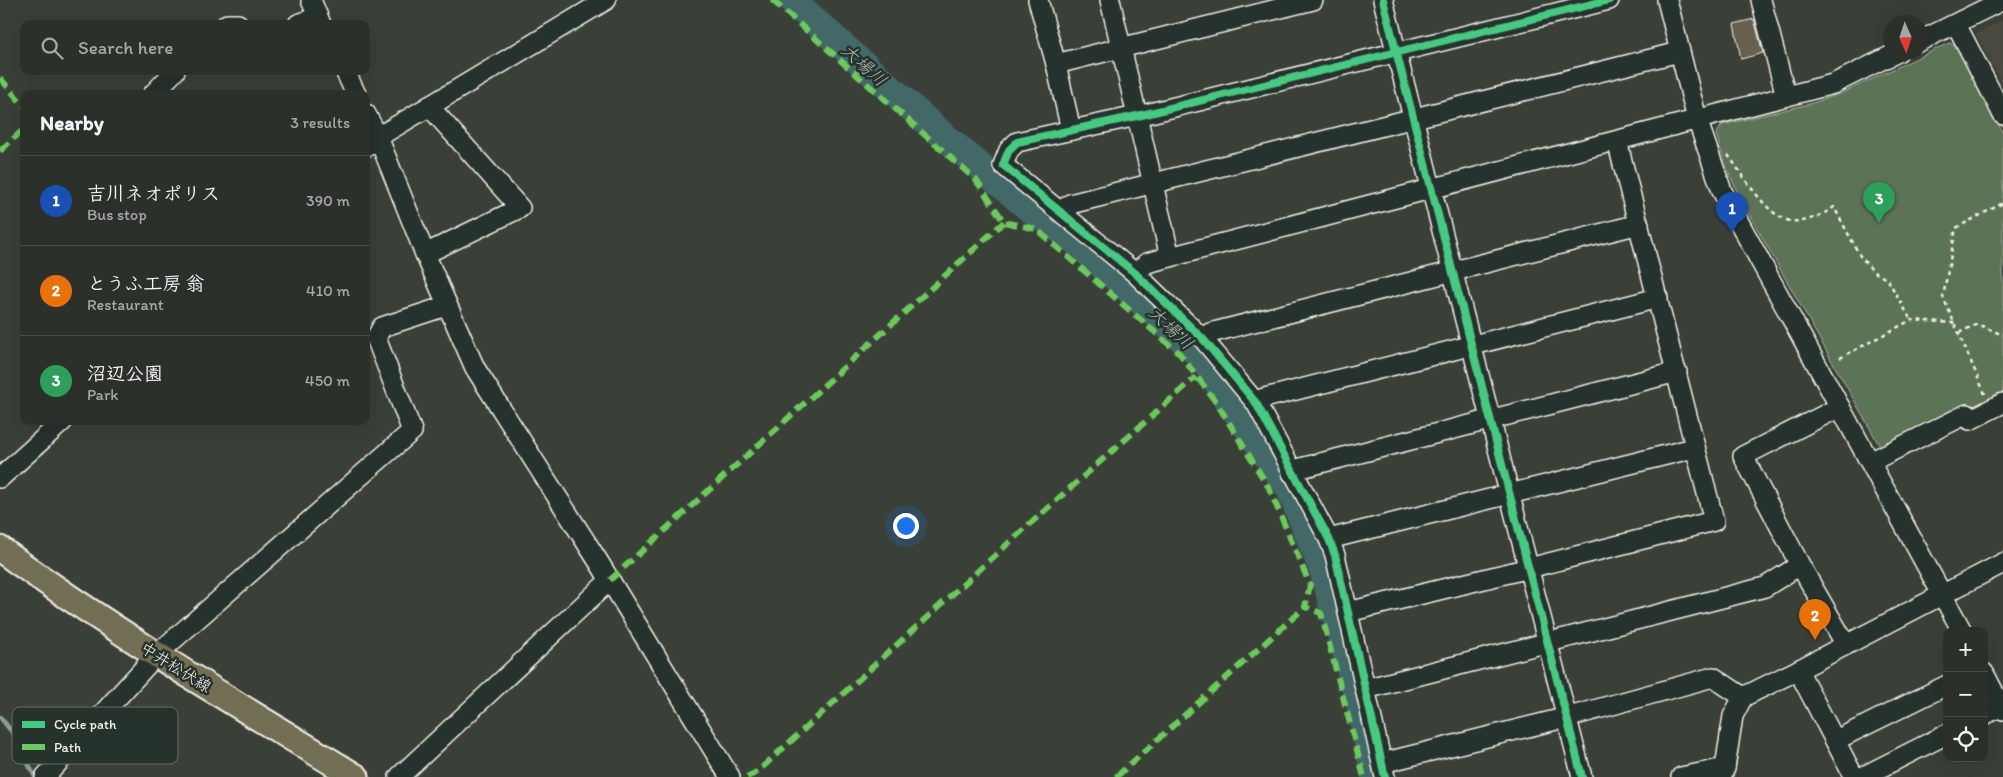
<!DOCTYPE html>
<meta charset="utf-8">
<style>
body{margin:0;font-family:Itim,"Klee One",sans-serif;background:#343832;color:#f1f3f6}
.controls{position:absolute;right:15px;bottom:15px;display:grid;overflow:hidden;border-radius:10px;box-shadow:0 5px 20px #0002}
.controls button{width:45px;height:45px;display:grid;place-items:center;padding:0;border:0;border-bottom:1px solid #484b47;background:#2c302a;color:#f1f3f6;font:25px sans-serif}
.compass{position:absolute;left:1883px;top:15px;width:45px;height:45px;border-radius:50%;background:#2c302a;box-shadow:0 5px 20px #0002;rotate:177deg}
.you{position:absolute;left:905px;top:525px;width:18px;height:18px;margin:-12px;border:4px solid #fff;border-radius:50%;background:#1a73e8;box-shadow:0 0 0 8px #1a73e833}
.badge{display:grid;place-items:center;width:32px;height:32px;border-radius:50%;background:#ff9aa2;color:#fff;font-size:16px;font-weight:700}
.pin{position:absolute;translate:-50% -41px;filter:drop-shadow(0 1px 2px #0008)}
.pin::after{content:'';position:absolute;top:26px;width:18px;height:15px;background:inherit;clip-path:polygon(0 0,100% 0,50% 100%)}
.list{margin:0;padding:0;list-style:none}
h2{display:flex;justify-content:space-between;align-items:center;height:65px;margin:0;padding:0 20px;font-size:21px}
h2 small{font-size:16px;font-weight:400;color:#a6a9a8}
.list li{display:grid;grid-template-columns:32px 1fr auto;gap:15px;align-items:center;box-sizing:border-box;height:90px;padding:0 20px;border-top:1px solid #484b47}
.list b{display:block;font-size:19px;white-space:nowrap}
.list p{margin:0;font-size:16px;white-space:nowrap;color:#a6a9a8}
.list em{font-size:16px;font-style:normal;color:#a6a9a8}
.icon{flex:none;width:28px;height:28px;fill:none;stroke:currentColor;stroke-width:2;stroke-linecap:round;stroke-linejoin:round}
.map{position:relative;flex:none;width:2003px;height:777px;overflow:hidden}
.search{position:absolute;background:#2c302a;box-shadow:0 5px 20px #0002;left:20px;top:20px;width:350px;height:55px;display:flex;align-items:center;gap:12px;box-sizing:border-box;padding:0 18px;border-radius:10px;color:#a6a9a8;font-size:19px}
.panel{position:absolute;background:#2c302a;box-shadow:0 5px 20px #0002;left:20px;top:90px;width:350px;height:335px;border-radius:10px}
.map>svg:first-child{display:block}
.built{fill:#48493f}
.green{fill:#5c7357;stroke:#a8b2a0}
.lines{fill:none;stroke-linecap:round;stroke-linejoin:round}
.stream{stroke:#8a9f9b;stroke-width:4.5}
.river{stroke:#436868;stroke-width:28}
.building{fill:#675f50;stroke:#f4f1e8}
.minor-casing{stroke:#f4f1e8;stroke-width:22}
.major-casing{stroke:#f4f1e8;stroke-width:29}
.path{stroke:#f4f1e8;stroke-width:2.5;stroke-dasharray:4 4;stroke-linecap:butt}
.minor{stroke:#26332d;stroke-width:19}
.major{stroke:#726e52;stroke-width:25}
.quiet{stroke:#6dc95d;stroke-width:6;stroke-dasharray:12 6;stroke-linecap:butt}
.cycleway-casing{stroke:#26332d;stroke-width:11}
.cycleway{stroke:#46c982;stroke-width:8}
.labels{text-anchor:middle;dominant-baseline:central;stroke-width:5;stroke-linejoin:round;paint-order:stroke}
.street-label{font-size:16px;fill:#f4f1e8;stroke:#26332d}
.water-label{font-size:18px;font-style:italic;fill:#adbab5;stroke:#26332d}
.key{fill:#26332d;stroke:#646c65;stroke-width:1}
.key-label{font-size:14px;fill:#f4f1e8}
</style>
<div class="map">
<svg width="2003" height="777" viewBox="0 0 2003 777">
<rect width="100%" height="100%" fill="#3a4038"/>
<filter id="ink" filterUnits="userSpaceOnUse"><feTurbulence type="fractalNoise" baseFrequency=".02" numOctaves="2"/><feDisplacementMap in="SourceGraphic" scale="10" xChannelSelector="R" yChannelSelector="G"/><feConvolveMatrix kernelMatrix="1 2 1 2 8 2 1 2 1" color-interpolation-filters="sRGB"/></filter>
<g filter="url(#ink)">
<!-- built -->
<polygon class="built" points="2003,20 2003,86 1976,34"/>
<!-- green -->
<polygon class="green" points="1949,43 1958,46 2003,133 2003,397 1881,448 1740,198 1726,166 1716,134 1722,125 1813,103 1842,93"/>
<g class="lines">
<!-- stream -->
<polyline class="stream" points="0,717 12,732 35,777"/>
<!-- river -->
<polyline class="river" points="791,0 939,132 1028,207 1078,243 1205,360 1226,397 1290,489 1324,572 1360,705 1375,777"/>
</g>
<!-- building -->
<polygon class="building" points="1754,19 1763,53 1741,59 1734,24"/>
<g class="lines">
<!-- minor casing -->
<g class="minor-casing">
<g id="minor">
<polyline points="311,0 321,24"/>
<polyline points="1038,0 1056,64 1071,130"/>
<polyline points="1110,0 1170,257"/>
<polyline points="1383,0 1582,777"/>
<polyline points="1667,0 1697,119 1722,191 1962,631"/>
<polyline points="1761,0 1786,96"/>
<polyline points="227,24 238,24"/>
<polyline points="298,24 318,17"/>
<polyline points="1956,24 2003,115"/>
<polyline points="1920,41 2003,0"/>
<polyline points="1056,64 1313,0"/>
<polyline points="345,71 356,94"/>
<polyline points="153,94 175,71"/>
<polyline points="366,114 378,137 425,254 475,368 600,564 730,777"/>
<polyline points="366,147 378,137 606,0"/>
<polyline points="1060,211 1070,204 1679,52"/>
<polyline points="425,254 520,208 429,106"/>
<polyline points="1135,273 1147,263 1833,84 1898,52"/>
<polyline points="1203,339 1210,333 1639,224"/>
<polyline points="1256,403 1261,399 1658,298"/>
<polyline points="1840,407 1743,456 1800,565 1846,645"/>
<polyline points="1870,462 1967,414 1970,420 2003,403"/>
<polyline points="1292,473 1301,468 1677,372"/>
<polyline points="0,478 63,421"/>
<polyline points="1329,539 1694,448"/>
<polyline points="1348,612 1517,571 1714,521 1617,141"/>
<polyline points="1798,670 1854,777"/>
<polyline points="1984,673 2003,710"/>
<polyline points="1365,689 1765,587 1800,565"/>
<polyline points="1984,715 2001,706"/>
<polyline points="1836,740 1947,685"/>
<polyline points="1382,763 1576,715 1713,677 1743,697"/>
<polyline points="45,777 156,655 412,431 376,338 382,327 446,306"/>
<polyline points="399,777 610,580"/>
<polyline points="1385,777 1335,555 1329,539 1256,403 1203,339 1135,273 1003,165 1009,150 1017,142 1146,114 1609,0"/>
<polyline points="1681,777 1725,768"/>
<polyline points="1721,777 1725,768 1733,716 1743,697 1798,670 2003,563"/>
<polyline points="1862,777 1947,734"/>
</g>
</g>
<!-- major casing -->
<g class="major-casing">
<path id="major" d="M0,549C114,632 236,704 356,777"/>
</g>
<!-- path -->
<g class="path">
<path d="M1728,155C1742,173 1767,218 1791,221C1806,223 1823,215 1834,207L1860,256L1873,271L1888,280L1911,320"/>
<polyline points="1959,333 1977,324 2003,335"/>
<polyline points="1840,358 1911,320 1955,323"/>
<polyline points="1985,394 1943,297 1956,228 2003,203"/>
</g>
<!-- minor -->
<use href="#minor" class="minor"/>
<!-- major -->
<use href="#major" class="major"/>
<!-- quiet -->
<g class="quiet">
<polyline points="772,0 976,180 1004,222 1036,229 1180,354 1218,405 1269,488 1310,585 1305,607 1321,613 1364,777"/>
<polyline points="0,78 24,106"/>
<polyline points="0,151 24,129"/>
<polyline points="610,580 1004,222"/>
<polyline points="747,777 757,772 1034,520 1196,377"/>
<polyline points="1116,777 1305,607"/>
</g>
<!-- cycleway casing -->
<g class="cycleway-casing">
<g id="cycleway">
<polyline points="1383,0 1582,777"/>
<polyline points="1385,777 1335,555 1329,539 1256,403 1203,339 1135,273 1003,165 1009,150 1017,142 1146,114 1609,0"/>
</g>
</g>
<!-- cycleway -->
<use href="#cycleway" class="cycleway"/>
</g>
</g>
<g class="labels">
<!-- street labels -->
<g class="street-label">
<text transform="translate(176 667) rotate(32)">中井松伏線</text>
</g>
<!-- water labels -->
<g class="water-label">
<text transform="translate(864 65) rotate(42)">大場川</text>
<text transform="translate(1171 328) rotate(43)">大場川</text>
</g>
</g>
<!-- legend -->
<rect x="12" y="707" width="166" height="57" rx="8" class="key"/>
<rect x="22" y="721" width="23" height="7" fill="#46c982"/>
<rect x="22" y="744" width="23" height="6" fill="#6dc95d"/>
<g class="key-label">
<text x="54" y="729">Cycle path</text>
<text x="54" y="752">Path</text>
</g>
</svg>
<div class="controls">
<button>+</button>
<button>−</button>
<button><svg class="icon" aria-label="locate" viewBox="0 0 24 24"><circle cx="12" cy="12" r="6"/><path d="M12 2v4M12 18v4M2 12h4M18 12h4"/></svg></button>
</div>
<svg class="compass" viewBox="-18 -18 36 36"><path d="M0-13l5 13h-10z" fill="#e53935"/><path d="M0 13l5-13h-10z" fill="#a6a9a8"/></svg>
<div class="you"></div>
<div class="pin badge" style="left:1732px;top:233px;background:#1a4fb4">1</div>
<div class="pin badge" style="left:1815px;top:640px;background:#e8710a">2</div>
<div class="pin badge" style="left:1879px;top:223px;background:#2e9e5b">3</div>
<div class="search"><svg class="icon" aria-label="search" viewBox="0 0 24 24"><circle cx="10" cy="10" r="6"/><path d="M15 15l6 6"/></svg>Search here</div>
<section class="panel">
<h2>Nearby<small>3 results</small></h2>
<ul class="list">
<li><span class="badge" style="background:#1a4fb4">1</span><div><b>吉川ネオポリス</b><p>Bus stop</p></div><em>390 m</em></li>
<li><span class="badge" style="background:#e8710a">2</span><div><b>とうふ工房 翁</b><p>Restaurant</p></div><em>410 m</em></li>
<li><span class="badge" style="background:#2e9e5b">3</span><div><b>沼辺公園</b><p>Park</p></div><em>450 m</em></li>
</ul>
</section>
</div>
